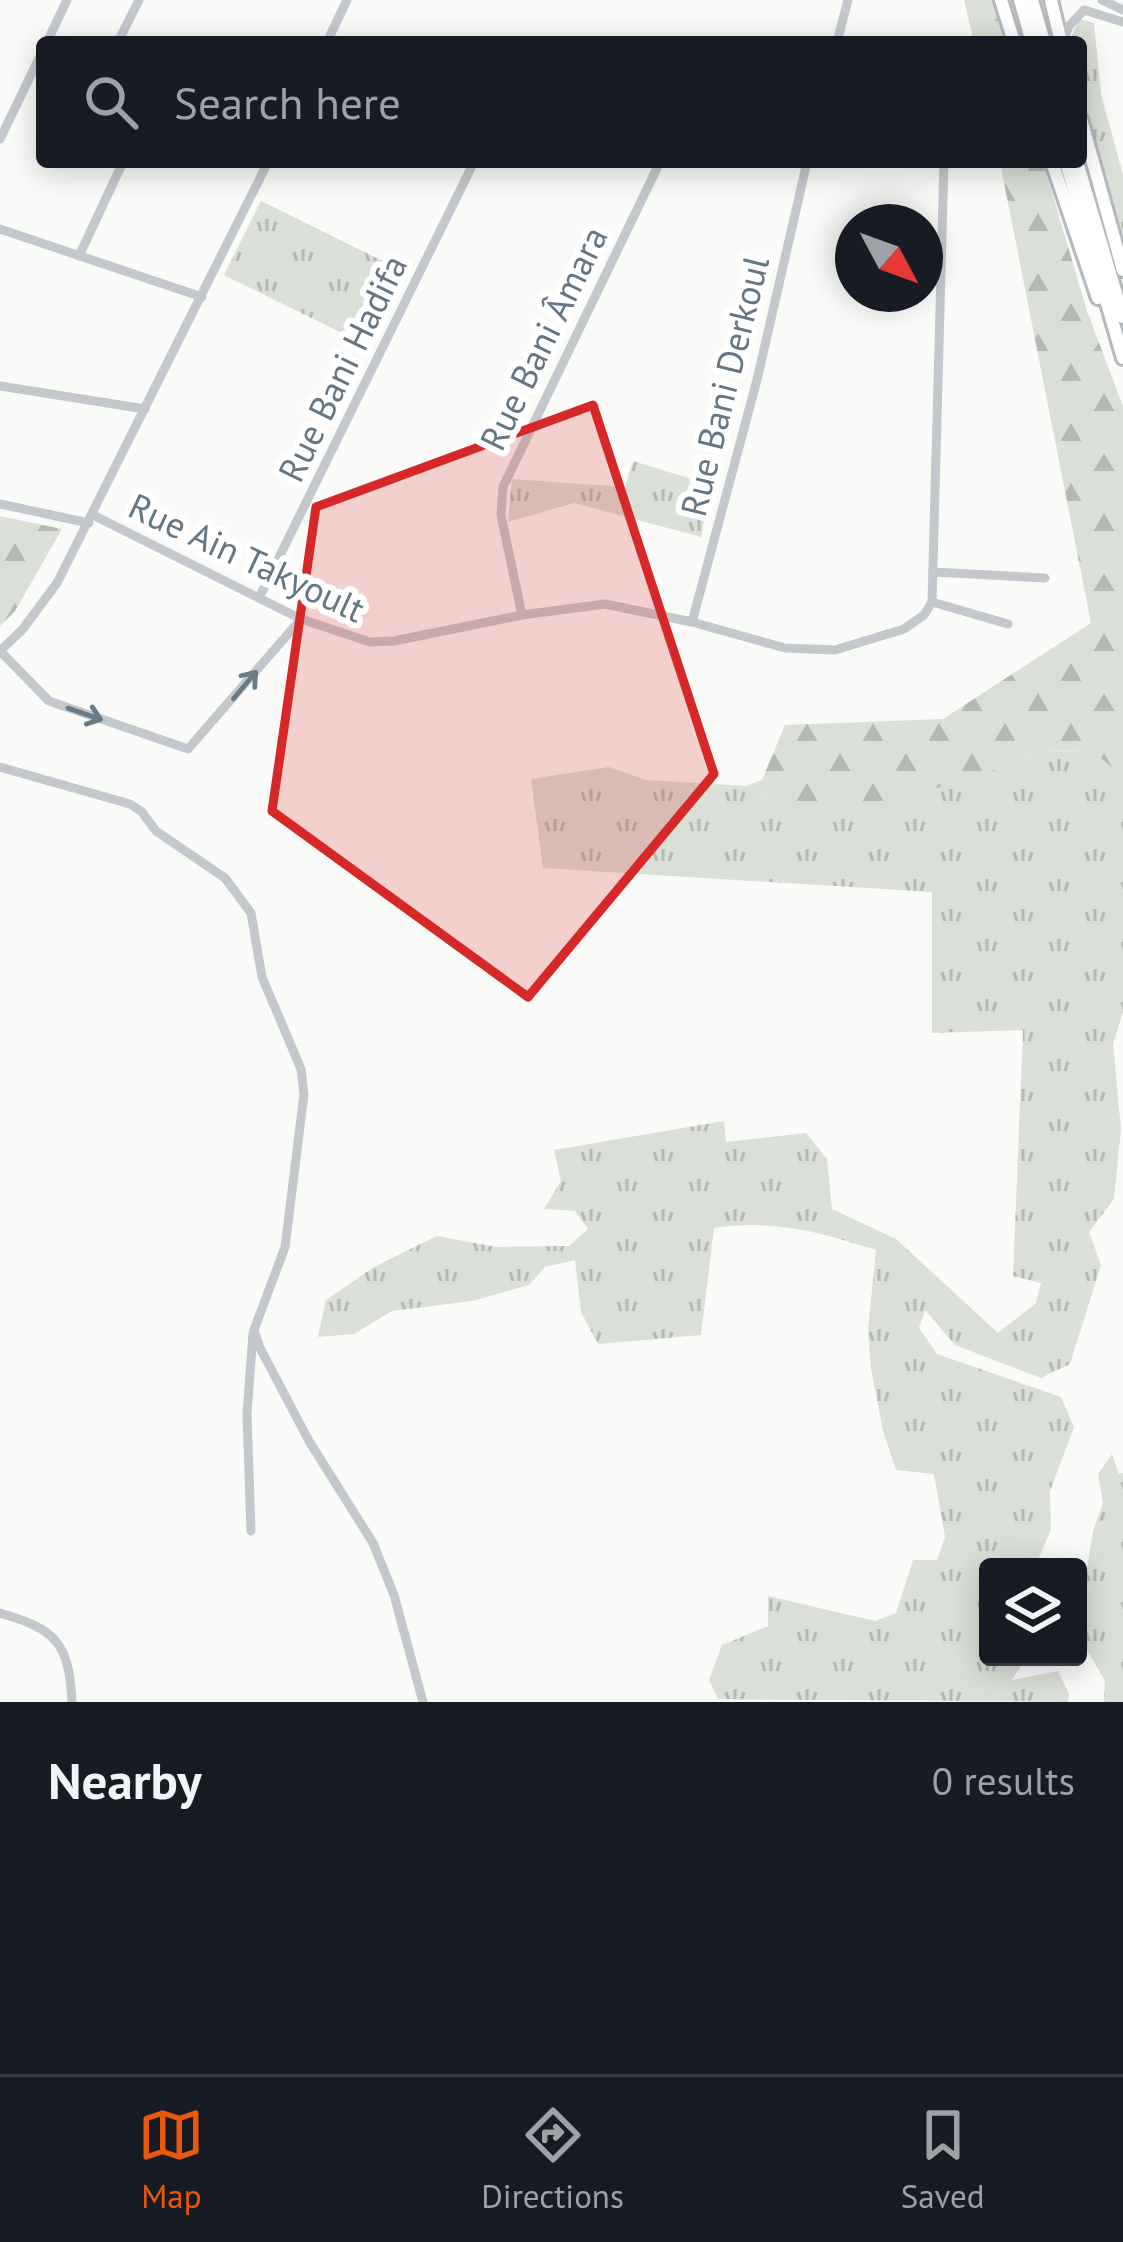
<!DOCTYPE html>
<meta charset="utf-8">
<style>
body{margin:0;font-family:"PT Sans",sans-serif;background:#20242c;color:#f1f3f6}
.controls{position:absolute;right:36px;bottom:36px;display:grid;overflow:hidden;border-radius:12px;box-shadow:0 6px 30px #0003}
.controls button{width:108px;height:108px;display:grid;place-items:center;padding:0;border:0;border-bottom:3px solid #363941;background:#171b24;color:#f1f3f6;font:60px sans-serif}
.compass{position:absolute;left:835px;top:204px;width:108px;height:108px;border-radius:50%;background:#171b24;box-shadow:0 6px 30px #0003;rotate:131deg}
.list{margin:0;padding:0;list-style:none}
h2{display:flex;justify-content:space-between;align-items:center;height:156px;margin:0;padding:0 48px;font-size:51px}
h2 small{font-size:39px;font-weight:400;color:#9ea1a6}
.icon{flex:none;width:66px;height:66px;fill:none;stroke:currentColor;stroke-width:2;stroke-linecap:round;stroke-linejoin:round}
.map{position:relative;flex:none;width:1123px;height:1702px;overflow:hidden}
.search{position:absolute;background:#171b24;box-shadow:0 6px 30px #0003;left:36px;right:36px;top:36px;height:132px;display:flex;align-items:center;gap:30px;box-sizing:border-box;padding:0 42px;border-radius:12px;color:#9ea1a6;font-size:45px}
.sheet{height:372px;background:#171b24}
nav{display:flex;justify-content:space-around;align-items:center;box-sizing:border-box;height:168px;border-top:3px solid #363941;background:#171b24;font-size:33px;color:#9ea1a6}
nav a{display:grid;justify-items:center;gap:6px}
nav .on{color:#ea580c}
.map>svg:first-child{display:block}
.grass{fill:url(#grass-tufts)}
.forest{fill:url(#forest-firs)}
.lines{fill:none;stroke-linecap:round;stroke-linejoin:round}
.highway-casing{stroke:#b4b9bd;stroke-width:18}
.minor{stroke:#c3c8cc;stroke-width:9}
.highway{stroke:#fff;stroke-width:12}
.oneway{stroke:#6a7a87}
.marked{fill:#d62828;fill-opacity:0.2;stroke:#d62828;stroke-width:9;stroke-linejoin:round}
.labels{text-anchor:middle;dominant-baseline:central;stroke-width:12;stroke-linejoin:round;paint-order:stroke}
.street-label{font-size:36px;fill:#657683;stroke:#fff}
</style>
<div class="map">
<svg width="1123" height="1702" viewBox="0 0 1123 1702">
<defs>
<pattern id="grass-tufts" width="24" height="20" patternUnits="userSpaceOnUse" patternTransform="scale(3)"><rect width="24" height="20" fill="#dadfd7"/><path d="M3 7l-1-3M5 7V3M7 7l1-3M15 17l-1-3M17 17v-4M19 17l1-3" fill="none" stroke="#b4b9b4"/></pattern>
<pattern id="forest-firs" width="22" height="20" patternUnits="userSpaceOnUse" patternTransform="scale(3)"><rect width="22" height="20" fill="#dadfd7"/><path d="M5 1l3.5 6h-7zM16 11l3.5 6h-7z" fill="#b4b9b4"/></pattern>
</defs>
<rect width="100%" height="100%" fill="#fafaf8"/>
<!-- grass -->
<g class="grass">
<polygon points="1079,19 1094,23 1101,94 1123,175 1123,246 1081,92 1081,42 1069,42"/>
<polygon points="261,201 405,272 368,346 224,275"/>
<polygon points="633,461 711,485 701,537 574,503 508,522 512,479 625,487"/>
<path d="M1094,751L1123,777V1012L1113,1044L1121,1129L1114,1199L1089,1232L1101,1265L1070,1364L1041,1378L955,1345L925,1310L919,1328L937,1354L1061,1397L1074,1427L1050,1491L1051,1529L1035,1567H988V1657H1027L1012,1680L1058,1671L1069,1694L1068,1702L718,1699L709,1680L722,1645L768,1626V1596L875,1621L896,1613L913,1560H937L945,1537L934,1474L896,1470L883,1431L871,1369L868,1330L876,1250C819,1232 775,1219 714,1228L701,1335L598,1344L581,1312L575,1260L545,1267L529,1285L472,1301L392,1311L354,1334L318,1337L326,1300L374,1267L437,1236L496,1247L569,1246L588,1229L575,1211L544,1209L561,1181L554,1150L724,1121L726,1142L806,1133L827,1159L832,1209L896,1239L998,1333L1036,1303L1041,1283L1013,1276L1023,1030L932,1033V892L543,868L531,779L609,767L646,780L746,786L788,811L913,793L978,777L1032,752Z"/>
<polygon points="1112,1454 1119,1474 1123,1473 1123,1702 1104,1702 1105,1681 1087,1650 1087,1568 1093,1531 1103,1503 1098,1474"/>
</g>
<!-- forest -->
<g class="forest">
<polygon points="964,0 995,0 1008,42 974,42"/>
<polygon points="1000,162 1043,162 1087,311 1123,406 1123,777 1093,751 1032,752 978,777 844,813 788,811 746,786 762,780 785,725 943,719 1091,623"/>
<polygon points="0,516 62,529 15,611 0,626"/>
</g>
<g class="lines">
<!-- highway casing -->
<g class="highway-casing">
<g id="highway">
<polyline points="1001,0 1014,42"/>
<polyline points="1020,0 1032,42"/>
<polyline points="1032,0 1044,42"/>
<polyline points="1051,0 1061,42"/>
<polyline points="1081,119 1123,270"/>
<polyline points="1052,162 1098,298"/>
<polyline points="1066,162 1123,358"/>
<polyline points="1077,162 1123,317"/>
</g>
</g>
<!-- minor -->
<g class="minor">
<polyline points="1102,0 1123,10"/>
<polyline points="47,42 67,0"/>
<polyline points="118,42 139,0"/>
<polyline points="327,42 347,0"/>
<polyline points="837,42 848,0"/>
<polyline points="1063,42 1069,26 1084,10 1123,22"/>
<polyline points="0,139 42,52"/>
<polyline points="0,229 202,297"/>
<polyline points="79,256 123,162"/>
<polyline points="0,386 145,409"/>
<polyline points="0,504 89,523"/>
<polyline points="93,515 301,619 370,642 394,641 522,615 605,604 692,622 785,648 835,650 904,629 924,615 932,602"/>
<polyline points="933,572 1045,578"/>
<polyline points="259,598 474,162"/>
<polyline points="932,602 944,162"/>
<polyline points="932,602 1008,624"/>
<polyline points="522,615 501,515 503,487 660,162"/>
<polyline points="692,622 757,380 807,162"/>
<polyline points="0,651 22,630 57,583 268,162"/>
<polyline points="0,651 49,701 188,749 301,619"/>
<polyline points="0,767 130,804 141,811 156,831 225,878 251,913 262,977 301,1069 304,1094 285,1247 254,1330 260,1348 309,1441 373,1543 394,1595 423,1702"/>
<polyline points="251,1531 247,1414 253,1333"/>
<path d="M0,1613C56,1629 69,1643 72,1702"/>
</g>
<!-- highway -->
<use href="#highway" class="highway"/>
</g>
<!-- one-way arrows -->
<defs><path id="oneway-shaft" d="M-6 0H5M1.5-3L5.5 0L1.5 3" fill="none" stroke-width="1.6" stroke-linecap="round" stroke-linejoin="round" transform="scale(3)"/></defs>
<g class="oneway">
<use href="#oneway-shaft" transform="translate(245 685) rotate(-50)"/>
<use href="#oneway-shaft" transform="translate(85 714) rotate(19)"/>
</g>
<!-- marked area -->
<path class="marked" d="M593,405L714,774L528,997L272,811L316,507Z"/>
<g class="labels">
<!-- street labels -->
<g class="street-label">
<text transform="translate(543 338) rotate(-64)">Rue Bani Âmara</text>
<text transform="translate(342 368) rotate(-64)">Rue Bani Hadifa</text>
<text transform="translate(724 386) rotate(-76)">Rue Bani Derkoul</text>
<text transform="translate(247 557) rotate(25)">Rue Ain Takyoult</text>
</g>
</g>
</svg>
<div class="controls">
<button><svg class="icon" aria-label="layers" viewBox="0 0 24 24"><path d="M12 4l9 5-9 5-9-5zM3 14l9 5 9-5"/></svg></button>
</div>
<svg class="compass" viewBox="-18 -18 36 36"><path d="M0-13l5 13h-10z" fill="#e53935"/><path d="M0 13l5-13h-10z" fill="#9ea1a6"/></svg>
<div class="search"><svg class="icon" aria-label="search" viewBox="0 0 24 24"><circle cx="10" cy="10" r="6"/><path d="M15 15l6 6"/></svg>Search here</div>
</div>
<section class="sheet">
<h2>Nearby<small>0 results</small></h2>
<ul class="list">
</ul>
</section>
<nav>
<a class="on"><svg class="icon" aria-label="map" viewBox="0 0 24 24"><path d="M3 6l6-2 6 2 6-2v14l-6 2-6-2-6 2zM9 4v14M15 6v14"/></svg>Map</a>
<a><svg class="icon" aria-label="directions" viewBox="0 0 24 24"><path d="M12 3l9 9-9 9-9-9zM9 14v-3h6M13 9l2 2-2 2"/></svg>Directions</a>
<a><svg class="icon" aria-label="saved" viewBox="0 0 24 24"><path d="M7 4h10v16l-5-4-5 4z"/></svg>Saved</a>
</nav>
